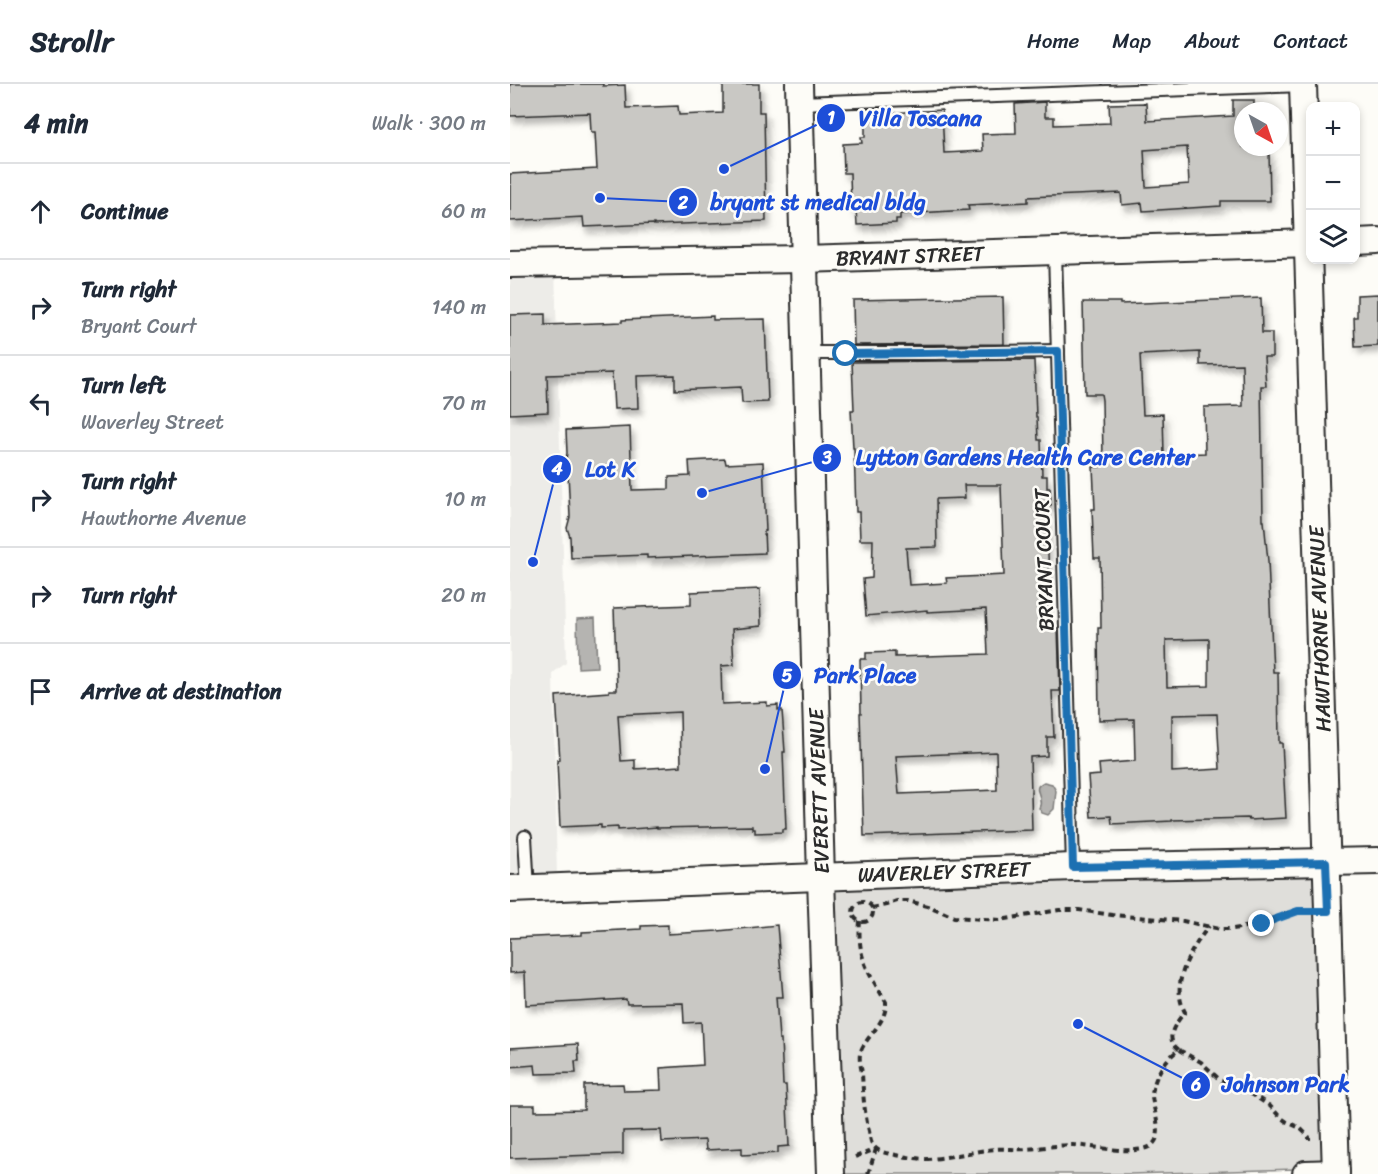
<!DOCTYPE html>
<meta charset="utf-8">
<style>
body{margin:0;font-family:Sriracha,sans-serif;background:#f2f2f3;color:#1f2937}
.controls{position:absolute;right:18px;top:18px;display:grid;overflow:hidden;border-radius:12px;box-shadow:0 3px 9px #0003}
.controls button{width:54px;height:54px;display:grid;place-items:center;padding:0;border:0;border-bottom:2px solid #e0e1e3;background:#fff;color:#1f2937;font:30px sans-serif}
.compass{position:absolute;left:724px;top:18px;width:54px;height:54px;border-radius:50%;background:#fff;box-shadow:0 3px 9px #0003;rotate:140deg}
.stop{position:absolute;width:18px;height:18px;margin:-14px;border:4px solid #1f6fb2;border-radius:50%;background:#fff}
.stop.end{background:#1f6fb2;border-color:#fff;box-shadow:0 2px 6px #0008}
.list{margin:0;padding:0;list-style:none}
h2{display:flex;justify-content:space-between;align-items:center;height:78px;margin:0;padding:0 24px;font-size:26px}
h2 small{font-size:20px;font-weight:400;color:#747a83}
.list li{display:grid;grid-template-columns:39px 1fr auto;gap:18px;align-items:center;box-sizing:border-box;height:96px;padding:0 24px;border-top:2px solid #e0e1e3}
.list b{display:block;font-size:22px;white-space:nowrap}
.list p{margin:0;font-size:20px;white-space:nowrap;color:#747a83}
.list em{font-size:20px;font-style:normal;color:#747a83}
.icon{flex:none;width:33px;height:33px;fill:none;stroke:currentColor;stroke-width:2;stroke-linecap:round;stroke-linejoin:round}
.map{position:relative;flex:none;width:868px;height:1090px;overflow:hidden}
header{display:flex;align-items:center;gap:36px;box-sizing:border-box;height:84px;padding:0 30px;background:#fff;border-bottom:2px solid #e0e1e3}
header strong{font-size:28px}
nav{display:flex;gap:33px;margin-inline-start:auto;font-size:21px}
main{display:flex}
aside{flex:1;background:#fff}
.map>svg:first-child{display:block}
.built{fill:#edece8}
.green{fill:#dfdeda;stroke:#858482;stroke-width:1.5}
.water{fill:#b5b4b1;stroke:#7e7d7b;stroke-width:1.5}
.building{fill:#c9c8c4;stroke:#2b2b2b;stroke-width:1.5;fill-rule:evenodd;filter:url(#shadow)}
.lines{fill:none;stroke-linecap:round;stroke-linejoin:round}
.service-casing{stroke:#2b2b2b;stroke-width:16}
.minor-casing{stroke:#2b2b2b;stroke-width:30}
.path{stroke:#2b2b2b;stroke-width:4;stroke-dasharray:6 4.5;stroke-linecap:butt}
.service{stroke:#fdfcf7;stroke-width:12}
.minor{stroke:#fdfcf7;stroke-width:26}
.route{stroke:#1f6fb2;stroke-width:8}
.labels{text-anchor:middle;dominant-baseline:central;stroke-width:5;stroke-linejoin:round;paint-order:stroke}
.street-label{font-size:21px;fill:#2b2b2b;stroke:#fdfcf7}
.leader{fill:none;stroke:#1d4ed8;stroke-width:2}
.callout-dot{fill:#1d4ed8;stroke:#fdfcf7;stroke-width:2}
.mark-label{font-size:18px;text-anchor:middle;font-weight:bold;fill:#fff}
.callout-label{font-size:22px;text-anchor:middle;font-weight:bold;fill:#1d4ed8;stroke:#fdfcf7;stroke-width:5;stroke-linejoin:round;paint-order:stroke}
</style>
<header>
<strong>Strollr</strong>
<nav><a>Home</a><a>Map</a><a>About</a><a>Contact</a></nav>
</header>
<main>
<aside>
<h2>4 min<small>Walk · 300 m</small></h2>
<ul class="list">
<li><svg class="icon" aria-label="ahead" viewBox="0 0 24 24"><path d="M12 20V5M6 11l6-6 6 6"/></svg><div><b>Continue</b></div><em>60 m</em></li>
<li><svg class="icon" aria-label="right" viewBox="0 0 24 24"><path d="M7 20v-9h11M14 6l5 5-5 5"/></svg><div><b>Turn right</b><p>Bryant Court</p></div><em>140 m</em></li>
<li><svg class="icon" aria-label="left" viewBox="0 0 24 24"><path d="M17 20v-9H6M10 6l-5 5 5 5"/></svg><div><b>Turn left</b><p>Waverley Street</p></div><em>70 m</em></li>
<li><svg class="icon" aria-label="right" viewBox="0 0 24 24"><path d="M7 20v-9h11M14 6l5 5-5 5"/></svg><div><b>Turn right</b><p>Hawthorne Avenue</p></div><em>10 m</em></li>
<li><svg class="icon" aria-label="right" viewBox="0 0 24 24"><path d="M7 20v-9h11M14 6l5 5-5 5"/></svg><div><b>Turn right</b></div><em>20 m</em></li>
<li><svg class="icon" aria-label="arrive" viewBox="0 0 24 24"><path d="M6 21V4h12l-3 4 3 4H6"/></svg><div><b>Arrive at destination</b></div></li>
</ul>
</aside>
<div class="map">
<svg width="868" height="1090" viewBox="0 0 868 1090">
<defs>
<filter id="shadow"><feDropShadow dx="3.5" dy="6" stdDeviation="3" flood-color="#0004"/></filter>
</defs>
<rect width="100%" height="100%" fill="#fdfcf7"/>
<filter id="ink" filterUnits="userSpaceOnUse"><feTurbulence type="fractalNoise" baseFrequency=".0167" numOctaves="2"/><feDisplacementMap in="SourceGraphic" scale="12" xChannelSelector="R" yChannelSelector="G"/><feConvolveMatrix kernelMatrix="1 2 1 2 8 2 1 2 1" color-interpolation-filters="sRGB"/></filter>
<g filter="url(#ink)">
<!-- built -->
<polygon class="built" points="45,183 56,579 43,589 47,797 0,798 0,189"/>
<!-- green -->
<polygon class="green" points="813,783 821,1084 621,1090 322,1090 316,798"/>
<!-- water -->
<g class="water">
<polygon points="85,534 87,583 68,584 67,535"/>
<path d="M534,698L542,700L546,707L544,725L538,731L532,729L529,724C530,722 531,719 530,716C530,707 522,704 534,698Z"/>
</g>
<!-- building -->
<g class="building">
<polygon points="0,0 93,0 93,2 115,1 116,24 168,22 169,31 213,29 213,0 249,0 249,28 254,28 256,137 144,141 144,140 74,143 73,133 0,137 0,90 87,85 85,48 81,48 80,29 0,32"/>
<path d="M723,16H744V27H733V63H744V66H759L760,117H711V122L633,127L632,119L612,121L611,109L518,113V118L458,121L459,126L390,130V135H386V139L347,141L346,125H341L340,89H334L333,60L352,59L351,53H355V33H357V25L378,24V29L432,26L434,69L473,67L472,50L506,49L505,20L535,18V33H544V41L600,39L599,20L636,19L637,37L723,32ZM677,63L679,100L636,103L634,66Z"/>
<polygon points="868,210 868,262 845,263 844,233 847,233 847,211"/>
<polygon points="493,213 494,260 344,261 343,216"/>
<path d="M751,214L752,249H762V273H754L756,302H751L753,437H754L758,477L763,588H768L769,659H772L776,734L739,736L738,734L662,736V737L602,740L601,732L581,733L578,692L590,691L589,680L625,677L624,635L589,636L588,544H591L590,474H584L582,425H585L583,383H590L589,376H593L592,316L591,310H575L573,218H610V220ZM690,268V281L732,280L733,322L694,323L695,369L654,371L653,330L633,331L630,271ZM699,555V602L657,603L656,556ZM707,630L710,685L662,688V631Z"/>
<polygon points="35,230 35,241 112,238 112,236 203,232 203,236 255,235 258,318 232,319 231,303 165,306 165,291 127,292 128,324 104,325 102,289 37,291 38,328 0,330 0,231"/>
<path d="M524,276L526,333H527L528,356H531L532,392H537V404H540L541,421H536L539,493H536L537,544H548L550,607H542L544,653H537V672L520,673L522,746L354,752L350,629H351L350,575H356V569L385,568V573L478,570L476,525L417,528V526L356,532L353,495L362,494L363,456H350L349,428H346L344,364H343L341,326H344L342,278ZM454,401H491L494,491L436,494L437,499L399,501L396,464L427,463L426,415L455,414ZM486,668L487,706L389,710L386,672Z"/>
<polygon points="120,343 122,406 159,405 159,393 180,392 179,377 215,375 216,380 253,378 256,447 254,447 255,469 137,474 137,471 61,474 60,453 57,444 60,433 58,388 55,380 57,369 56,346"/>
<path d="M250,505L251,542L222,545L224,581L211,582L212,620L257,618V622L268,621V626H272L275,668H273L276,745H272V748L245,749V745H242V742L147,744V743L108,746V743L91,744V741L50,743L47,676H50L46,612L99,608V606H107L104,524L181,521V508ZM170,628L171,682L125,685V676L111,677L108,631Z"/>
<polygon points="158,841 158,850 208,847 267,841 273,913 266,913 269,955 271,955 273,1001 276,1001 279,1062 268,1063 268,1069 232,1071 232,1064 196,1066 195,1056 152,1058 151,1046 113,1047 113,1070 0,1074 0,1021 25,1021 25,1027 74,1026 74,1001 113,1000 114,1007 151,1006 150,984 193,981 191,938 174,939 173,919 117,920 116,915 16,921 15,888 0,889 0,854 72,851 72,848 131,845 131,842"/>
<polygon points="68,960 69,977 65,977 66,989 26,990 25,981 0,983 0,964"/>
</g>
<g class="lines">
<!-- service casing -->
<g class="service-casing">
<g id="service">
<polyline points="289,19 793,1"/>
<polyline points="545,168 563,783"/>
<polyline points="296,269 424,269 548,267"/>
<polyline points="15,753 18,805"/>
</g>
</g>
<!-- minor casing -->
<g class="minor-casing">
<g id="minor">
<polyline points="289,0 311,794 321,1090"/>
<polyline points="793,0 826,1090"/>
<polyline points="846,158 868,157"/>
<polyline points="0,180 293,175 800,159"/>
<polyline points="0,805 563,783 868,777"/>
<polyline points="796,1090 826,1089"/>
</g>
</g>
<!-- path -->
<g class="path">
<circle cx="353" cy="828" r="10"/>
<polyline points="362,824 376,821 387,817 398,817 421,823 444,833 490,836 549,826 569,826 602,831 673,837 710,845 723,845 752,840 779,829 787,827 794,827"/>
<path d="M350,837C347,874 358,888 376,918C377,940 354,953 350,970C349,976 351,983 352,989C353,1009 354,1028 359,1047C360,1052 360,1056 362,1060C368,1069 377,1069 386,1071C397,1073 407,1075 418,1075C440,1074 463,1067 485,1065C496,1064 506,1066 517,1065C532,1064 547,1061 563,1061C581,1062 623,1071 639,1063C657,1054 642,1025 642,1011C643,995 655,974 669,966C667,964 664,962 663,959C657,949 669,935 675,928C659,899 682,864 699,842"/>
<polyline points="669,966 691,978 710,996 737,1007 760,1022 770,1033 777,1038 790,1044 799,1053 799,1056"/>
<polyline points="345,1073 366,1065"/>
<polyline points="358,1090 366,1065"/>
</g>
<!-- service -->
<use href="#service" class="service"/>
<!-- minor -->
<use href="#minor" class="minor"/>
</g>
</g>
<g class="lines" filter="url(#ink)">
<!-- route -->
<polyline class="route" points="336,270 548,267 563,783 816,778 818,827 788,827 752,840"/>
</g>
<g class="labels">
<!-- street labels -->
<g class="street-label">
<text transform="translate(400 172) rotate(-2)">BRYANT STREET</text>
<text transform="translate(534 476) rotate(-92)">BRYANT COURT</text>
<text transform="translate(810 545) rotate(-92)">HAWTHORNE AVENUE</text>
<text transform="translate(309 707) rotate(-92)">EVERETT AVENUE</text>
<text transform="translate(434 788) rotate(-2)">WAVERLEY STREET</text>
</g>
</g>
<!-- callouts -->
<path class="leader" d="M214 85L321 34M90 114L173 118M192 409L317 374M23 478L47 385M255 685L277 591M568 940L686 1001"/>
<g class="callout-dot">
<circle cx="214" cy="85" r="6"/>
<circle cx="90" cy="114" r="6"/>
<circle cx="192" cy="409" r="6"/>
<circle cx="23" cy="478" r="6"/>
<circle cx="255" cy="685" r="6"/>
<circle cx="568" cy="940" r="6"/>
<circle cx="321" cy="34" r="15"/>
<circle cx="173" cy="118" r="15"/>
<circle cx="317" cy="374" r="15"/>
<circle cx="47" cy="385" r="15"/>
<circle cx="277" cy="591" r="15"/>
<circle cx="686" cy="1001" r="15"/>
</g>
<g class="mark-label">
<text x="321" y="40">1</text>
<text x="173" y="125">2</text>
<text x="317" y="380">3</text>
<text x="47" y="391">4</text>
<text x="277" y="598">5</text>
<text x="686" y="1007">6</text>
</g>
<g class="callout-label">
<text x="410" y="42">Villa Toscana</text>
<text x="308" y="126">bryant st medical bldg</text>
<text x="515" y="381">Lytton Gardens Health Care Center</text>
<text x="100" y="393">Lot K</text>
<text x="355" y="599">Park Place</text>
<text x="776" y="1008">Johnson Park</text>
</g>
</svg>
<div class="controls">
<button>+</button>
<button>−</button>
<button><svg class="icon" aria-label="layers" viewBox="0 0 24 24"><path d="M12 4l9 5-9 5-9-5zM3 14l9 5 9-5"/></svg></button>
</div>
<svg class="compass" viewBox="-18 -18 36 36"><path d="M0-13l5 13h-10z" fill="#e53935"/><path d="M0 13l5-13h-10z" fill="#747a83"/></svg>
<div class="stop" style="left:336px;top:270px"></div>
<div class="stop end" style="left:752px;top:840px"></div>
</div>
</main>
